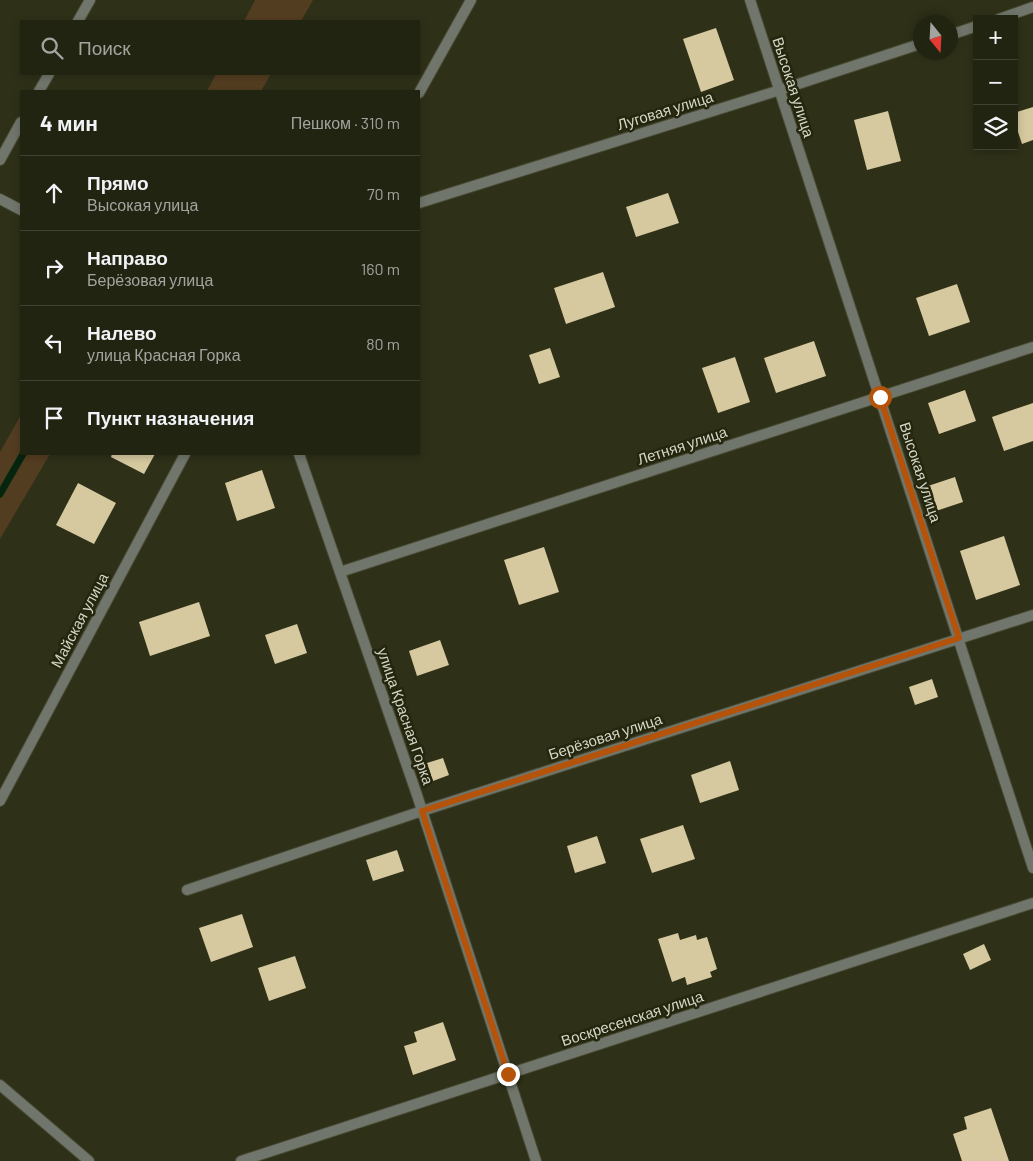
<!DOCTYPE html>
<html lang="ru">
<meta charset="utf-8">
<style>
body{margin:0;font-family:Barlow,sans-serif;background:#2e3020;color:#f1f3f6}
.controls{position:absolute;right:15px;top:15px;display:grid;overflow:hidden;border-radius:0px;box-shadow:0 2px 8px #0003}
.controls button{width:45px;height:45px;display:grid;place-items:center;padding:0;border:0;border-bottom:1px solid #3f4132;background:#222412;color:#f1f3f6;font:25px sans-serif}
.compass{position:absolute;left:913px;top:15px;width:45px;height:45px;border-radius:50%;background:#222412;box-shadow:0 2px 8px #0003;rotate:162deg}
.stop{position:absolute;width:15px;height:15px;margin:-11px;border:4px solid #b45309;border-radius:50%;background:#fff}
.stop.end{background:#b45309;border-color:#fff;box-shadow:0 1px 5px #0008}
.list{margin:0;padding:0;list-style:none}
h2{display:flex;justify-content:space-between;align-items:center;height:65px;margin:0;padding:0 20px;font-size:21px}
h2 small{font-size:16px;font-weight:400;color:#a2a49f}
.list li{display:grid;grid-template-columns:32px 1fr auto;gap:15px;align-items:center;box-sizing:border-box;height:75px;padding:0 20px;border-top:1px solid #3f4132}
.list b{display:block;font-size:19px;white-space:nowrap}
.list p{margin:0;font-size:16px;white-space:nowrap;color:#a2a49f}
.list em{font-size:16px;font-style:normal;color:#a2a49f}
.icon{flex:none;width:28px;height:28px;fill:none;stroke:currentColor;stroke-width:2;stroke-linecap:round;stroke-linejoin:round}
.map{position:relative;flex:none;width:1033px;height:1161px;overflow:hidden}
.search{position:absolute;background:#222412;box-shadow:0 2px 8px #0003;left:20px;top:20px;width:400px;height:55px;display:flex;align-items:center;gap:12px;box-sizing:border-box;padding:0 18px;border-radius:0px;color:#a2a49f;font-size:19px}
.panel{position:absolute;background:#222412;box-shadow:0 2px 8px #0003;left:20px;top:90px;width:400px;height:365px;border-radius:0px}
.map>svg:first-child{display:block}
.green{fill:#533d21}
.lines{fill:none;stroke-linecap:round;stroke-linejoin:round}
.stream{stroke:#06250f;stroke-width:7}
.building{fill:#d6c9a0}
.street-casing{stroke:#494b34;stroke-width:12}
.street{stroke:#70766b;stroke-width:10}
.route{stroke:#b45309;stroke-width:6}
.labels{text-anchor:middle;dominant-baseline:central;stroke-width:5;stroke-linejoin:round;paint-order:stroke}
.street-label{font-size:15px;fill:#d4d6c7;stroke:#25260e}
</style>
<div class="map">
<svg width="1033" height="1161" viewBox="0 0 1033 1161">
<rect width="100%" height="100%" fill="#2e3018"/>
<!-- green -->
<g class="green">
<polygon points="255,0 313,0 301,21 244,21"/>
<polygon points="216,74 271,74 261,91 207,91"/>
<polygon points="21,415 21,454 50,454 0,539 0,452"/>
</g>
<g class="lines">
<!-- stream -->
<polyline class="stream" points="0,494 23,454"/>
</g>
<!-- building -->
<g class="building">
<polygon points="716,28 734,80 701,92 683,39"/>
<polygon points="1033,107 1033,140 1022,144 1014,120 1014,113"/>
<polygon points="888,111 901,161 867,170 854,120"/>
<polygon points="668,193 679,223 636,237 626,207"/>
<polygon points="603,272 615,307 566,324 554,288"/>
<polygon points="957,284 970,322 929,336 916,298"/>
<polygon points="814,341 826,376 776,393 764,358"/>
<polygon points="550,348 560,377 539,384 529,355"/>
<polygon points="735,357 750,402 718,413 702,368"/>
<polygon points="965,390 976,421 939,434 928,403"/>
<polygon points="1033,403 1033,441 1004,451 992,417"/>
<polygon points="112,454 155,454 144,474 111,457"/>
<polygon points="262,470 275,508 237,521 225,483"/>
<polygon points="955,477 963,502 936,511 928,486"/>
<polygon points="78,483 116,503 94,544 56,525"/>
<polygon points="1004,536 1020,585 976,600 960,551"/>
<polygon points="544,547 559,592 519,605 504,560"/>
<polygon points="199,602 210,636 150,656 139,622"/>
<polygon points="297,624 307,653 275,664 265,635"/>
<polygon points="440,640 449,665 417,676 409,651"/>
<polygon points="932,679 938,697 915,705 909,687"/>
<polygon points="443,758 449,775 433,781 427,763"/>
<polygon points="730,761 739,790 700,803 691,775"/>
<polygon points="683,825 695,859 652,873 640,839"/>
<polygon points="597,836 606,863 575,873 567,846"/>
<polygon points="397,850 404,871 373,881 366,860"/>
<polygon points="242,914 253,947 211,962 199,928"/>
<polygon points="678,933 680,940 696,935 697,940 707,937 717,969 710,972 712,977 687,985 685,977 672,982 658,939"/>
<polygon points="984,944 991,960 970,970 963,954"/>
<polygon points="295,956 306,988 269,1001 258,968"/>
<polygon points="443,1022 456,1060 413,1075 404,1046 417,1042 414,1032"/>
<polygon points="991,1108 1009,1161 962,1161 953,1134 967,1129 964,1117"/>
</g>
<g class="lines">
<!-- street casing -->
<g class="street-casing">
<g id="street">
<polyline points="750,0 1033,868"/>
<polyline points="999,19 1033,7"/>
<polyline points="78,21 90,0"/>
<polyline points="950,35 977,26"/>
<polyline points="39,91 49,74"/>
<polyline points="419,93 471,0"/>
<polyline points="0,160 21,122"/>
<polyline points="0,199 21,210"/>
<polyline points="419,203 780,90 920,44"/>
<polyline points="299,454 417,795 536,1161"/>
<polyline points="340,572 1033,347"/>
<polyline points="0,801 185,454"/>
<polyline points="187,890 422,811 1033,615"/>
<polyline points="0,1085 89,1161"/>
<polyline points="241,1161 1033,903"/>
</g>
</g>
<!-- street -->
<use href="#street" class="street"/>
</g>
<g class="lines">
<!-- route -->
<polyline class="route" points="508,1074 422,811 959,638 880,397"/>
</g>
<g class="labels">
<!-- street labels -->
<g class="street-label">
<text transform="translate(794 87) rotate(72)">Высокая улица</text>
<text transform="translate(665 110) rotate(-17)">Луговая улица</text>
<text transform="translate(682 445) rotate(-18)">Летняя улица</text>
<text transform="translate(921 472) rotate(72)">Высокая улица</text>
<text transform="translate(79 620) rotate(-62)">Майская улица</text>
<text transform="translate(406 716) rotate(71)">улица Красная Горка</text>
<text transform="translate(605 736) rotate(-18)">Берёзовая улица</text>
<text transform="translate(632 1018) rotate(-18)">Воскресенская улица</text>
</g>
</g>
</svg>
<div class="controls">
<button>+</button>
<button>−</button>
<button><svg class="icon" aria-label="layers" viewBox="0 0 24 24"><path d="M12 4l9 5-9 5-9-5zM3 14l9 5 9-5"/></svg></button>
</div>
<svg class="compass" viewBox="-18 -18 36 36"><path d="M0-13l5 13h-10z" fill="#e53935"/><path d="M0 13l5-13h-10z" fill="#a2a49f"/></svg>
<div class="stop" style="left:880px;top:397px"></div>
<div class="stop end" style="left:508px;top:1074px"></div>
<div class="search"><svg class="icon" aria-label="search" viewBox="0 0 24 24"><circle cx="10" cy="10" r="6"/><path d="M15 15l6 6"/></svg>Поиск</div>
<section class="panel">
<h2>4 мин<small>Пешком · 310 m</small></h2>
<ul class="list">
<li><svg class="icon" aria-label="ahead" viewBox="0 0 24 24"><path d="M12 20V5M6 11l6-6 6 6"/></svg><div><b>Прямо</b><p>Высокая улица</p></div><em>70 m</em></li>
<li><svg class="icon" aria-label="right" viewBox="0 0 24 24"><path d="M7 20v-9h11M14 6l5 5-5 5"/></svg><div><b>Направо</b><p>Берёзовая улица</p></div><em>160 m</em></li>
<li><svg class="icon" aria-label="left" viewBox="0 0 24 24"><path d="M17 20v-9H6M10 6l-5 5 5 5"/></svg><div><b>Налево</b><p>улица Красная Горка</p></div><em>80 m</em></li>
<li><svg class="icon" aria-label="arrive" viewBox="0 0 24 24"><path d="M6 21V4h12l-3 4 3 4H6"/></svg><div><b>Пункт назначения</b></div></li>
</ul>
</section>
</div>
